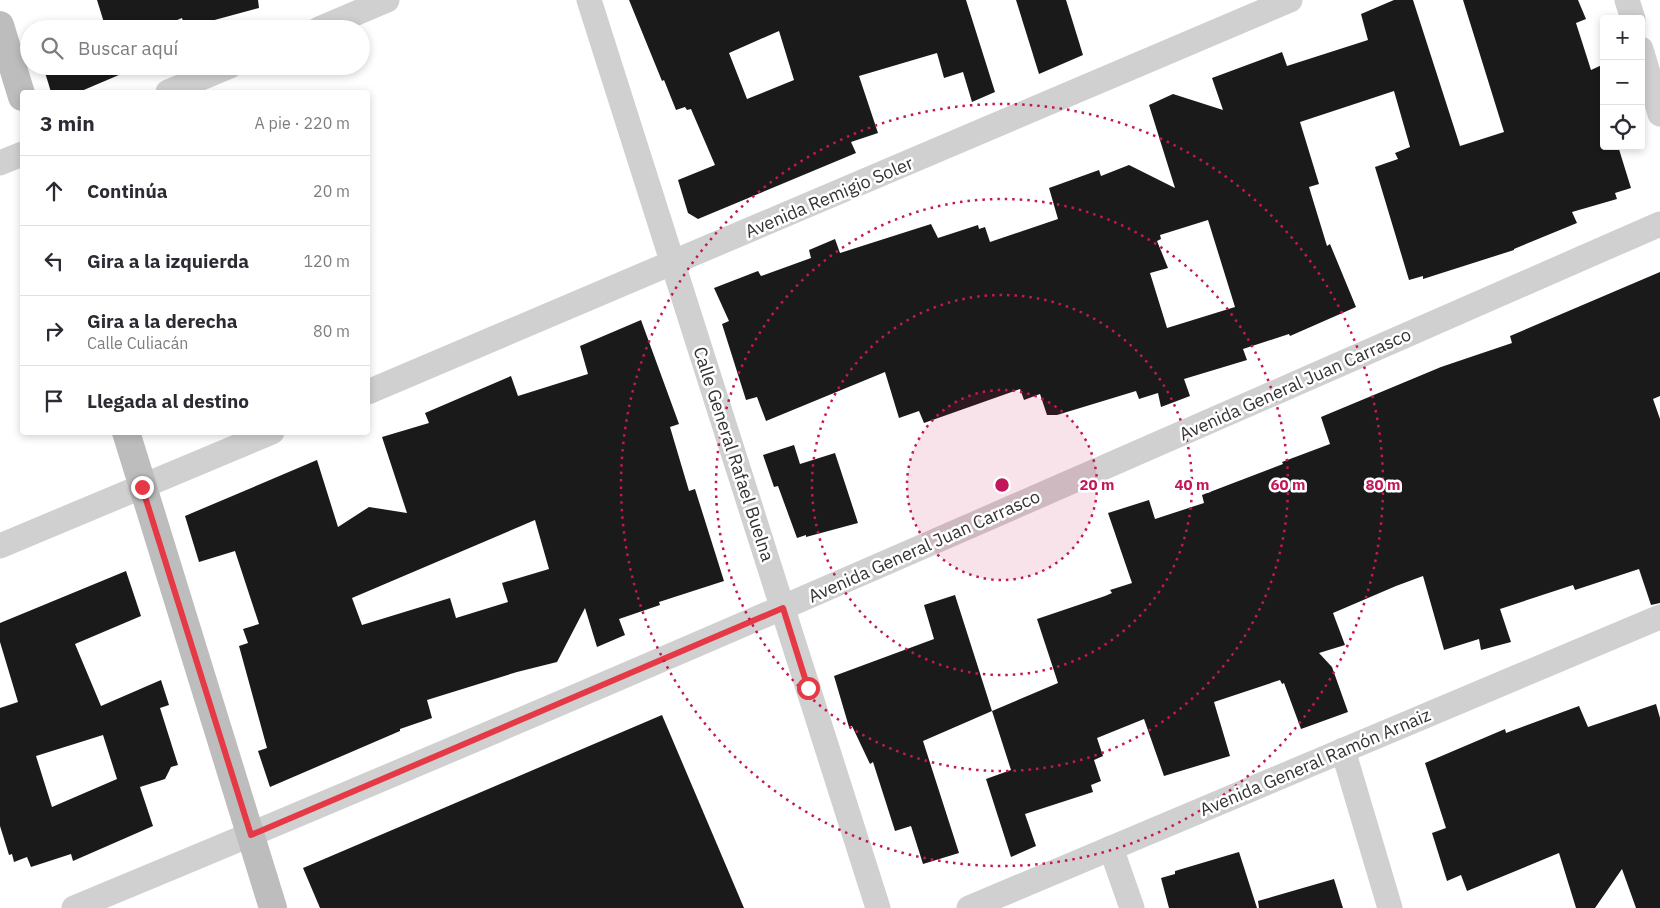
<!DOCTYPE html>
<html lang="es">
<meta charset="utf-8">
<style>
body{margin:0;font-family:"IBM Plex Sans",sans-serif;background:#f7f7f7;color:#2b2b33}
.controls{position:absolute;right:15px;top:15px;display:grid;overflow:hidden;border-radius:5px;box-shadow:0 2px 8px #0003}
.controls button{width:45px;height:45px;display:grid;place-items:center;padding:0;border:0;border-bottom:1px solid #e1e1e2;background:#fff;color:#2b2b33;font:25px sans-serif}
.stop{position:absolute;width:15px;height:15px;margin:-11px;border:4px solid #e63946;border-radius:50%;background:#fff}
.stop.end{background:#e63946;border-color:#fff;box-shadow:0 1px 5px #0008}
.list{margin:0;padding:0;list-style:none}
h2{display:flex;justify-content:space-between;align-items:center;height:65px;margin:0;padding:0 20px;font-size:21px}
h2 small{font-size:16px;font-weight:400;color:#7c7c81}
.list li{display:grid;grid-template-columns:32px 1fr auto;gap:15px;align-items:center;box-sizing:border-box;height:70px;padding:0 20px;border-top:1px solid #e1e1e2}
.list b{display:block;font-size:19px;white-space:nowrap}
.list p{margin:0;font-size:16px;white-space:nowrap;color:#7c7c81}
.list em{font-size:16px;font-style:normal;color:#7c7c81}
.icon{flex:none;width:28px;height:28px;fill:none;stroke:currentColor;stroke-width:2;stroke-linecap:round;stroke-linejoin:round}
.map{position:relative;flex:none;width:1660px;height:908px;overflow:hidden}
.search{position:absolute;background:#fff;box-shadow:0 2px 8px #0003;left:20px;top:20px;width:350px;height:55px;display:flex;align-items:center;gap:12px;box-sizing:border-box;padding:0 18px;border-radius:28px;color:#7c7c81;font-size:19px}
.panel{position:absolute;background:#fff;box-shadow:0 2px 8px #0003;left:20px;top:90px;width:350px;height:345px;border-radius:5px}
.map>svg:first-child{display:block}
.building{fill:#1a1a1a;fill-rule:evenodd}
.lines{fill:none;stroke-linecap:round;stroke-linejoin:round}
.street{stroke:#d0d0d0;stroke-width:25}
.secondary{stroke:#bdbdbd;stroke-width:28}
.route{stroke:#e63946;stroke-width:6}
.ring{fill:none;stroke:#c2185b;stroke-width:2.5;stroke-dasharray:2.5 5}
.labels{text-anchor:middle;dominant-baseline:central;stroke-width:5;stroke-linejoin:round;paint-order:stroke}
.street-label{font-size:18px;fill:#333;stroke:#fff}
.centre{fill:#c2185b;stroke:#fff;stroke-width:2.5}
.ring-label{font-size:15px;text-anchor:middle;font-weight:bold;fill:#c2185b;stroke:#fff;stroke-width:5;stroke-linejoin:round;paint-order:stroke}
</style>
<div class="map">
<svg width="1660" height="908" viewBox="0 0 1660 908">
<rect width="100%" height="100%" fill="#fff"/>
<!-- building -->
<g class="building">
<polygon points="97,0 258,0 259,8 185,28 182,18 156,29 106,29"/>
<path d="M629,0H966L995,92L972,102L963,72L944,78L937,53L859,76L878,133L851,142L856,153L698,219L688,213L678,180L715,165L691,109L687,110L685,107L676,110L664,80L662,81ZM779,31L794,80L747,99L729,53Z"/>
<polygon points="1016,0 1066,0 1083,55 1039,74"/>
<path d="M1394,0H1413L1460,146L1504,132L1463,0H1578L1586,19L1576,23L1591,70L1604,64V146H1618L1631,188L1615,193L1617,199L1572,212L1577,223L1514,249V250L1423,279V276L1409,280L1375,167L1398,159L1395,153L1410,147L1394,91L1300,122L1319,184L1309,187L1327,246L1330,244L1356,307L1290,336L1289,334L1243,349L1247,360L1184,379L1190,396L1161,407L1158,393L1139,399L1136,391L1057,415H1047L1040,394L1024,400L1020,389L924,423L919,411L899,418L885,372L766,421L757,397L746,400L722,324L729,321L714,288L758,271L761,276L811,258L809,250L835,239L840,253L931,224L938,238L978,225L979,229L985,227L990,242L1058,219L1049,188L1099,170L1101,176L1129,165L1175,188L1149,105L1173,94L1223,110L1212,78L1282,52L1287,66L1368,40L1361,14ZM1208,220L1235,307L1167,328L1150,273L1168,268L1157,241L1161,239L1160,235Z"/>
<polygon points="43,66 140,66 79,92 51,92"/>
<polygon points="1660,272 1660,396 1653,399 1660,419 1660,603 1651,605 1639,569 1575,590 1573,585 1500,609 1511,642 1481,650 1479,639 1444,650 1423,576 1396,586 1333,613 1345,645 1319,653 1332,667 1348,712 1301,729 1284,683 1282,684 1280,680 1214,702 1230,756 1164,776 1144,719 1097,738 1103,756 1094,760 1101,781 1091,785 1093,792 1025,814 1036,846 1011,857 986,779 1011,770 992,711 1058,683 1037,619 1105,596 1112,593 1110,590 1132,583 1108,513 1149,500 1155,519 1204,503 1202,495 1283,464 1282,462 1330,444 1321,417 1441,367 1512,343 1510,336"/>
<path d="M641,320L679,424L670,427L689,491L695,489L724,581L659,602L660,605L619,619L625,635L597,647L585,608L557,662L517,672L427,700L432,718L400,729V731L270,787L258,751L267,748L239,646L248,643L243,629L259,624L235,551L199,562L185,516L317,460L338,527L369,507L407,513L382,437L429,423L425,413L511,376L518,396L588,374L580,346ZM535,520L549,569L502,583L508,602L456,618L450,598L362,625L352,598Z"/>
<polygon points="794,445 800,464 835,453 858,523 806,537 806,535 797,538 778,486 774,487 763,455"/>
<path d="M126,571L141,616L75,644L101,706L161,680L169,705L160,708L178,765L171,767L165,779L140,787L153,826L73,861L71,854L31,867L27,857L14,862L12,854L9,855L0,826V708L18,702L0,642V623ZM103,735L117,779L52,807L36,756Z"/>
<polygon points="955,595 992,711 923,741 959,853 923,864 911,826 895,831 873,762 870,764 852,726 849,727 834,676 934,639 924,605"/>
<polygon points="1656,704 1660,718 1660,908 1636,908 1622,869 1595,908 1576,908 1559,853 1467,891 1461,875 1447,881 1432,833 1446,828 1425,763 1505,729 1506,733 1579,706 1588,727"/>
<polygon points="662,715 744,908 320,908 303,868"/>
<polygon points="1239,852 1257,908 1169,908 1161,878 1175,874 1175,871"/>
<polygon points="1334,879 1343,908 1259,908 1258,901"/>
</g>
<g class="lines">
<!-- street -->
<g class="street">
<polyline points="589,0 878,908"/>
<polyline points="1627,0 1633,19"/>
<polyline points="319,29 387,0"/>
<polyline points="1641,49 1660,114"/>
<polyline points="168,92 230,66"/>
<polyline points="0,163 22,154"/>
<polyline points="368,392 1290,0"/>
<polyline points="0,546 272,432"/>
<polyline points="1343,750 1390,908"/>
<polyline points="1111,848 1132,908"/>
<path d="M74,908C606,688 1132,455 1660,224"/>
<polyline points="969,908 1660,617"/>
</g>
<!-- secondary -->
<g class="secondary">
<polyline points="0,25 22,97"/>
<polyline points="126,432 273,908"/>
</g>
</g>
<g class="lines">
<!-- route -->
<polyline class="route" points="142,487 251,835 783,608 808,688"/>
</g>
<!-- distance rings -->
<circle cx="1002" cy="485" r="95" fill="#c2185b" fill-opacity=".12"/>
<g class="ring">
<circle cx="1002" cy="485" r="95"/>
<circle cx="1002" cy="485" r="190"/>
<circle cx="1002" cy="485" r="286"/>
<circle cx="1002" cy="485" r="381"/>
</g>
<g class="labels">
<!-- street labels -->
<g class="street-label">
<text transform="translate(829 197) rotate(-23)">Avenida Remigio Soler</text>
<text transform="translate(1295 384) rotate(-24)">Avenida General Juan Carrasco</text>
<text transform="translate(734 454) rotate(72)">Calle General Rafael Buelna</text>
<text transform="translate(924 546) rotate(-24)">Avenida General Juan Carrasco</text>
<text transform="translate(1315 762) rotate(-23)">Avenida General Ramón Arnaiz</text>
</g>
</g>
<circle cx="1002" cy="485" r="8" class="centre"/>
<g class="ring-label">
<text x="1097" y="490">20 m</text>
<text x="1192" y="490">40 m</text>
<text x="1288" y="490">60 m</text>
<text x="1383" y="490">80 m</text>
</g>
</svg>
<div class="controls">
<button>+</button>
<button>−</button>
<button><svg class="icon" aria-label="locate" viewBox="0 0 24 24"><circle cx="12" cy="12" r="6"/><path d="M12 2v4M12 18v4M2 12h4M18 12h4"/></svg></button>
</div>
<div class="stop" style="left:808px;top:688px"></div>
<div class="stop end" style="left:142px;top:487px"></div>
<div class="search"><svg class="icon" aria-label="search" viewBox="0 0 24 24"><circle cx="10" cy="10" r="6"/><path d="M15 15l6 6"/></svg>Buscar aquí</div>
<section class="panel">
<h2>3 min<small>A pie · 220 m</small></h2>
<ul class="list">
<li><svg class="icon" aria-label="ahead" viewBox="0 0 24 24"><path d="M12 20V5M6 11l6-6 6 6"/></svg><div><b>Continúa</b></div><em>20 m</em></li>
<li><svg class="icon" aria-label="left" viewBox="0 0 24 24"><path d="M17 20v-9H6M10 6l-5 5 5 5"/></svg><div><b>Gira a la izquierda</b></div><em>120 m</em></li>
<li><svg class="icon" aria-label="right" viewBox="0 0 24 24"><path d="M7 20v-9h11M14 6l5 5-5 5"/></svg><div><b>Gira a la derecha</b><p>Calle Culiacán</p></div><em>80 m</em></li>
<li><svg class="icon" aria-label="arrive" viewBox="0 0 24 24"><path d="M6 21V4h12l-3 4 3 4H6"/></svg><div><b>Llegada al destino</b></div></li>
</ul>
</section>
</div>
